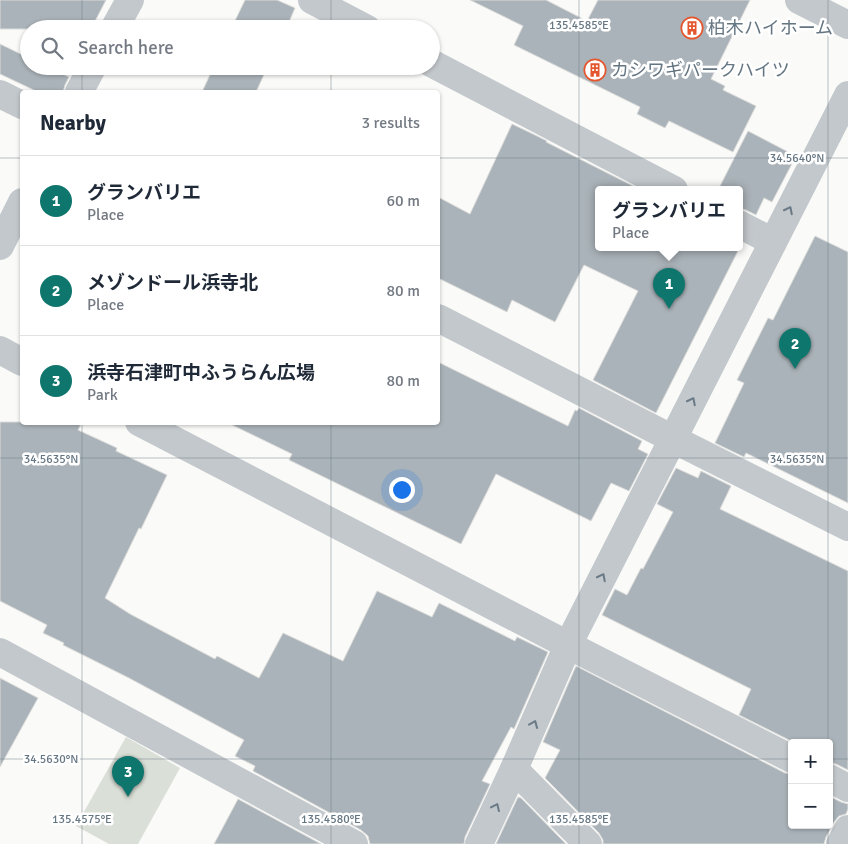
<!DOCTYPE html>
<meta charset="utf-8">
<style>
body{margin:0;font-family:Signika,"Noto Sans JP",sans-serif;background:#f2f2f3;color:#1f2937}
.controls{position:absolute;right:15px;bottom:15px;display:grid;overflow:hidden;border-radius:5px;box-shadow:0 1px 4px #0004}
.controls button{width:45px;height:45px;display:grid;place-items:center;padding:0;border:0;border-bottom:1px solid #e0e1e3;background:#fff;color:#1f2937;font:25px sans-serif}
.you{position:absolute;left:401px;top:489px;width:18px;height:18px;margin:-12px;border:4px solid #fff;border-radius:50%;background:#1a73e8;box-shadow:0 0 0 8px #1a73e833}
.badge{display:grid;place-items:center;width:32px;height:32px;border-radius:50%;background:#0f766e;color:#fff;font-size:16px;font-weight:700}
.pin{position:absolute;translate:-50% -41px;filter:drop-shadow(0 1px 2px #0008)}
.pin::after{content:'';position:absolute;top:26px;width:18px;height:15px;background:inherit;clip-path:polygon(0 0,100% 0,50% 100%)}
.popup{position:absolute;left:595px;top:186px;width:148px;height:65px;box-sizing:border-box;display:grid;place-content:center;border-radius:5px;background:#fff;filter:drop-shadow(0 1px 4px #0005);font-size:16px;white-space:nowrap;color:#747a83}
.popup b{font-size:19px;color:#1f2937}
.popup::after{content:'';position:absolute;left:50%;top:100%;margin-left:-10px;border:10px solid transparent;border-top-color:#fff}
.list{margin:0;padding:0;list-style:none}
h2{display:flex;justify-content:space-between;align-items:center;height:65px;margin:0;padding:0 20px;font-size:21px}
h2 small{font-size:16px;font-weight:400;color:#747a83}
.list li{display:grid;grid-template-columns:32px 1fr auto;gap:15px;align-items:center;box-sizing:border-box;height:90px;padding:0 20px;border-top:1px solid #e0e1e3}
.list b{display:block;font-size:19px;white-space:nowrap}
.list p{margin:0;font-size:16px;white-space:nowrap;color:#747a83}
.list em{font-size:16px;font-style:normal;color:#747a83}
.icon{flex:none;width:28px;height:28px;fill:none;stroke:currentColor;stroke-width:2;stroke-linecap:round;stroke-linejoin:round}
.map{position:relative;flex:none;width:848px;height:844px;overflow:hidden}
.search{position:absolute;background:#fff;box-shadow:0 1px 4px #0004;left:20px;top:20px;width:420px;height:55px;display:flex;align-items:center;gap:12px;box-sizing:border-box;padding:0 18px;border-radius:28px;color:#747a83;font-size:19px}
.panel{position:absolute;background:#fff;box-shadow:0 1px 4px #0004;left:20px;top:90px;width:420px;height:335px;border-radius:5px}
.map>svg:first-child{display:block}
.green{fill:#dadfd7}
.building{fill:#aab3b9;stroke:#dcdcda}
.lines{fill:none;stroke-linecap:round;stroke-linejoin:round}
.minor{stroke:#c3c8cc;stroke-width:28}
.oneway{stroke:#6a7a87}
.ticks{fill:none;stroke:#657683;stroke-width:1;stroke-opacity:0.45}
.labels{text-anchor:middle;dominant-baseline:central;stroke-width:5;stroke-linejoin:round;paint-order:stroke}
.poi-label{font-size:18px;fill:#657683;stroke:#fff;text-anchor:start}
.ticks-label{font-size:12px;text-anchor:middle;fill:#657683;stroke:#fff;stroke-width:5;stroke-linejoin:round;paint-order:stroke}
</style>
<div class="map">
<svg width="848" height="844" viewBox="0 0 848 844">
<rect width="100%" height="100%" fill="#fafaf8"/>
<!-- green -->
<polygon class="green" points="126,737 180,768 138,844 109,844 76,826"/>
<!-- building -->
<g class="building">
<polygon points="0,0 106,0 91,29 0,29"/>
<polygon points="245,0 277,0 295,8 286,29 231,29"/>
<polygon points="470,0 546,0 587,21 598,0 750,0 711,79 725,86 723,90 756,106 733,152 669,121 665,128 637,114 640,107 514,45 523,26"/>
<polygon points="0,44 29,58 29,66 46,66 69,77 65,85 63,92 38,92 0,74"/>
<polygon points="214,66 268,66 256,92 202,92"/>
<polygon points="512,124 533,134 547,141 546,142 641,190 599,190 599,248 739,248 739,242 742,243 656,413 593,380 638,291 584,265 555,322 512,300 507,312 438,278 438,197 470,214"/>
<polygon points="748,131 796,156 772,202 764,198 756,215 746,210 739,208 739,190 718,190"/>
<polygon points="815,236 848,252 848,503 746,453 744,457 715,443 744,383 737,380 768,318 773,320"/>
<polygon points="438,362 568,426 575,410 577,411 579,408 642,441 638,449 648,454 629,491 611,483 591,521 496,474 461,544 289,460 292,454 226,422 438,422"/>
<polygon points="0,422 82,422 78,430 117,448 116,451 167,475 141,529 139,528 105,598 130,614 215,659 217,656 259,678 283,633 343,661 377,591 432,617 439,603 515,641 517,637 548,652 514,729 511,727 482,781 490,784 465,837 464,844 370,844 368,836 361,830 253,771 255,766 235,756 244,740 129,678 63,645 64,643 43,633 47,625 0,601"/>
<polygon points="676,468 698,478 701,471 731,486 720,509 848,571 848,770 836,764 829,763 829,743 795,743 739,715 751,689 602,615 615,589 627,595 641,568 643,569 673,512 657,504"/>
<polygon points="576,666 785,773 792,774 792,825 829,825 829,796 841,802 848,804 848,809 846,814 839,816 834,822 826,837 824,844 603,844 603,840 599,833 545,778 560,750 543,742"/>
<polygon points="0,678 38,698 0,767"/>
<polygon points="518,797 521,798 566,844 496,844"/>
<polygon points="238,799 321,844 214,844"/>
</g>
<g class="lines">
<!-- minor -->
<g class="minor">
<polyline points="312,0 367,29"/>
<polyline points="799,0 848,25"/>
<polyline points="114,29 130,0"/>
<polyline points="431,63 674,190"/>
<polyline points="79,92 93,66"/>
<polyline points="0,94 22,105"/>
<polyline points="739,224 773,242"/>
<polyline points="0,246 22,202"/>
<polyline points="438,318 673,439 848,527"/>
<polyline points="0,350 22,362"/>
<polyline points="139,422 568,645 792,759"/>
<polyline points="0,652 354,844"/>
<polyline points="514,769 588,844"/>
<polyline points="829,778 848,788"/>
<polyline points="479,844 514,769 568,645 848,95"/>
<polyline points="840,844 848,829"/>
</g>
</g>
<!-- one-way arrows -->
<defs><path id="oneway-chevron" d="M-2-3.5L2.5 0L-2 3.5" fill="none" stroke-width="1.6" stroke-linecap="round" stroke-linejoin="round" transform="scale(1.25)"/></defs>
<g class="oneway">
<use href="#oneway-chevron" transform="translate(789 210) rotate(-63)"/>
<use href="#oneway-chevron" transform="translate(692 401) rotate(-63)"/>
<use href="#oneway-chevron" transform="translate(602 577) rotate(-63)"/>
<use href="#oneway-chevron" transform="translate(534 724) rotate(-67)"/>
<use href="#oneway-chevron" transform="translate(496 807) rotate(-65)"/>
</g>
<!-- ticks -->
<path class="ticks" d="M82,0V29M331,0V29M579,0V844M828,0V743M82,66V92M331,66V92M0,158H22M438,158H848M82,422V844M331,422V844M0,458H848M0,759H792M829,759H848M828,825V844"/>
<!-- icons -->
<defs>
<g id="building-ring" transform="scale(1.125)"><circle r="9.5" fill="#fff" stroke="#e4572e" stroke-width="1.5"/><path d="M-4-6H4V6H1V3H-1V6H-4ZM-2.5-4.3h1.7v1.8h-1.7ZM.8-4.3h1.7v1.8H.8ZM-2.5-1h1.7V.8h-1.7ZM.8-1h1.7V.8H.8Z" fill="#e4572e"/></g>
</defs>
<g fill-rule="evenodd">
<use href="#building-ring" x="692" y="28"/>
<use href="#building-ring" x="595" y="70"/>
</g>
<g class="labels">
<!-- poi labels -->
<g class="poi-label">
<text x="708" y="28">柏木ハイホーム</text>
<text x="611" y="70">カシワギパークハイツ</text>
</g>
</g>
<g class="ticks-label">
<text x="579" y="29">135.4585°E</text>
<text x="797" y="162">34.5640°N</text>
<text x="51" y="463">34.5635°N</text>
<text x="797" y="463">34.5635°N</text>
<text x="51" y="763">34.5630°N</text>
<text x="82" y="823">135.4575°E</text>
<text x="331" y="823">135.4580°E</text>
<text x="579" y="823">135.4585°E</text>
</g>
</svg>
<div class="controls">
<button>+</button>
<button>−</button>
</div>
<div class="you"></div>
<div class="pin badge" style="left:669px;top:309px">1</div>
<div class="popup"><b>グランバリエ</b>Place</div>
<div class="pin badge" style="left:795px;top:369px">2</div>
<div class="pin badge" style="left:128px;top:797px">3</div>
<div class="search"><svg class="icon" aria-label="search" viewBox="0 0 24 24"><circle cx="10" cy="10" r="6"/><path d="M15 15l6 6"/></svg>Search here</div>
<section class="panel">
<h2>Nearby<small>3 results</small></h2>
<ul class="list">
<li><span class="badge">1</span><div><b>グランバリエ</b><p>Place</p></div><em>60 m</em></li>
<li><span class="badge">2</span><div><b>メゾンドール浜寺北</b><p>Place</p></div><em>80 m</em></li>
<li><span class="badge">3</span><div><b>浜寺石津町中ふうらん広場</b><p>Park</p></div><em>80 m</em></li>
</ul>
</section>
</div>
